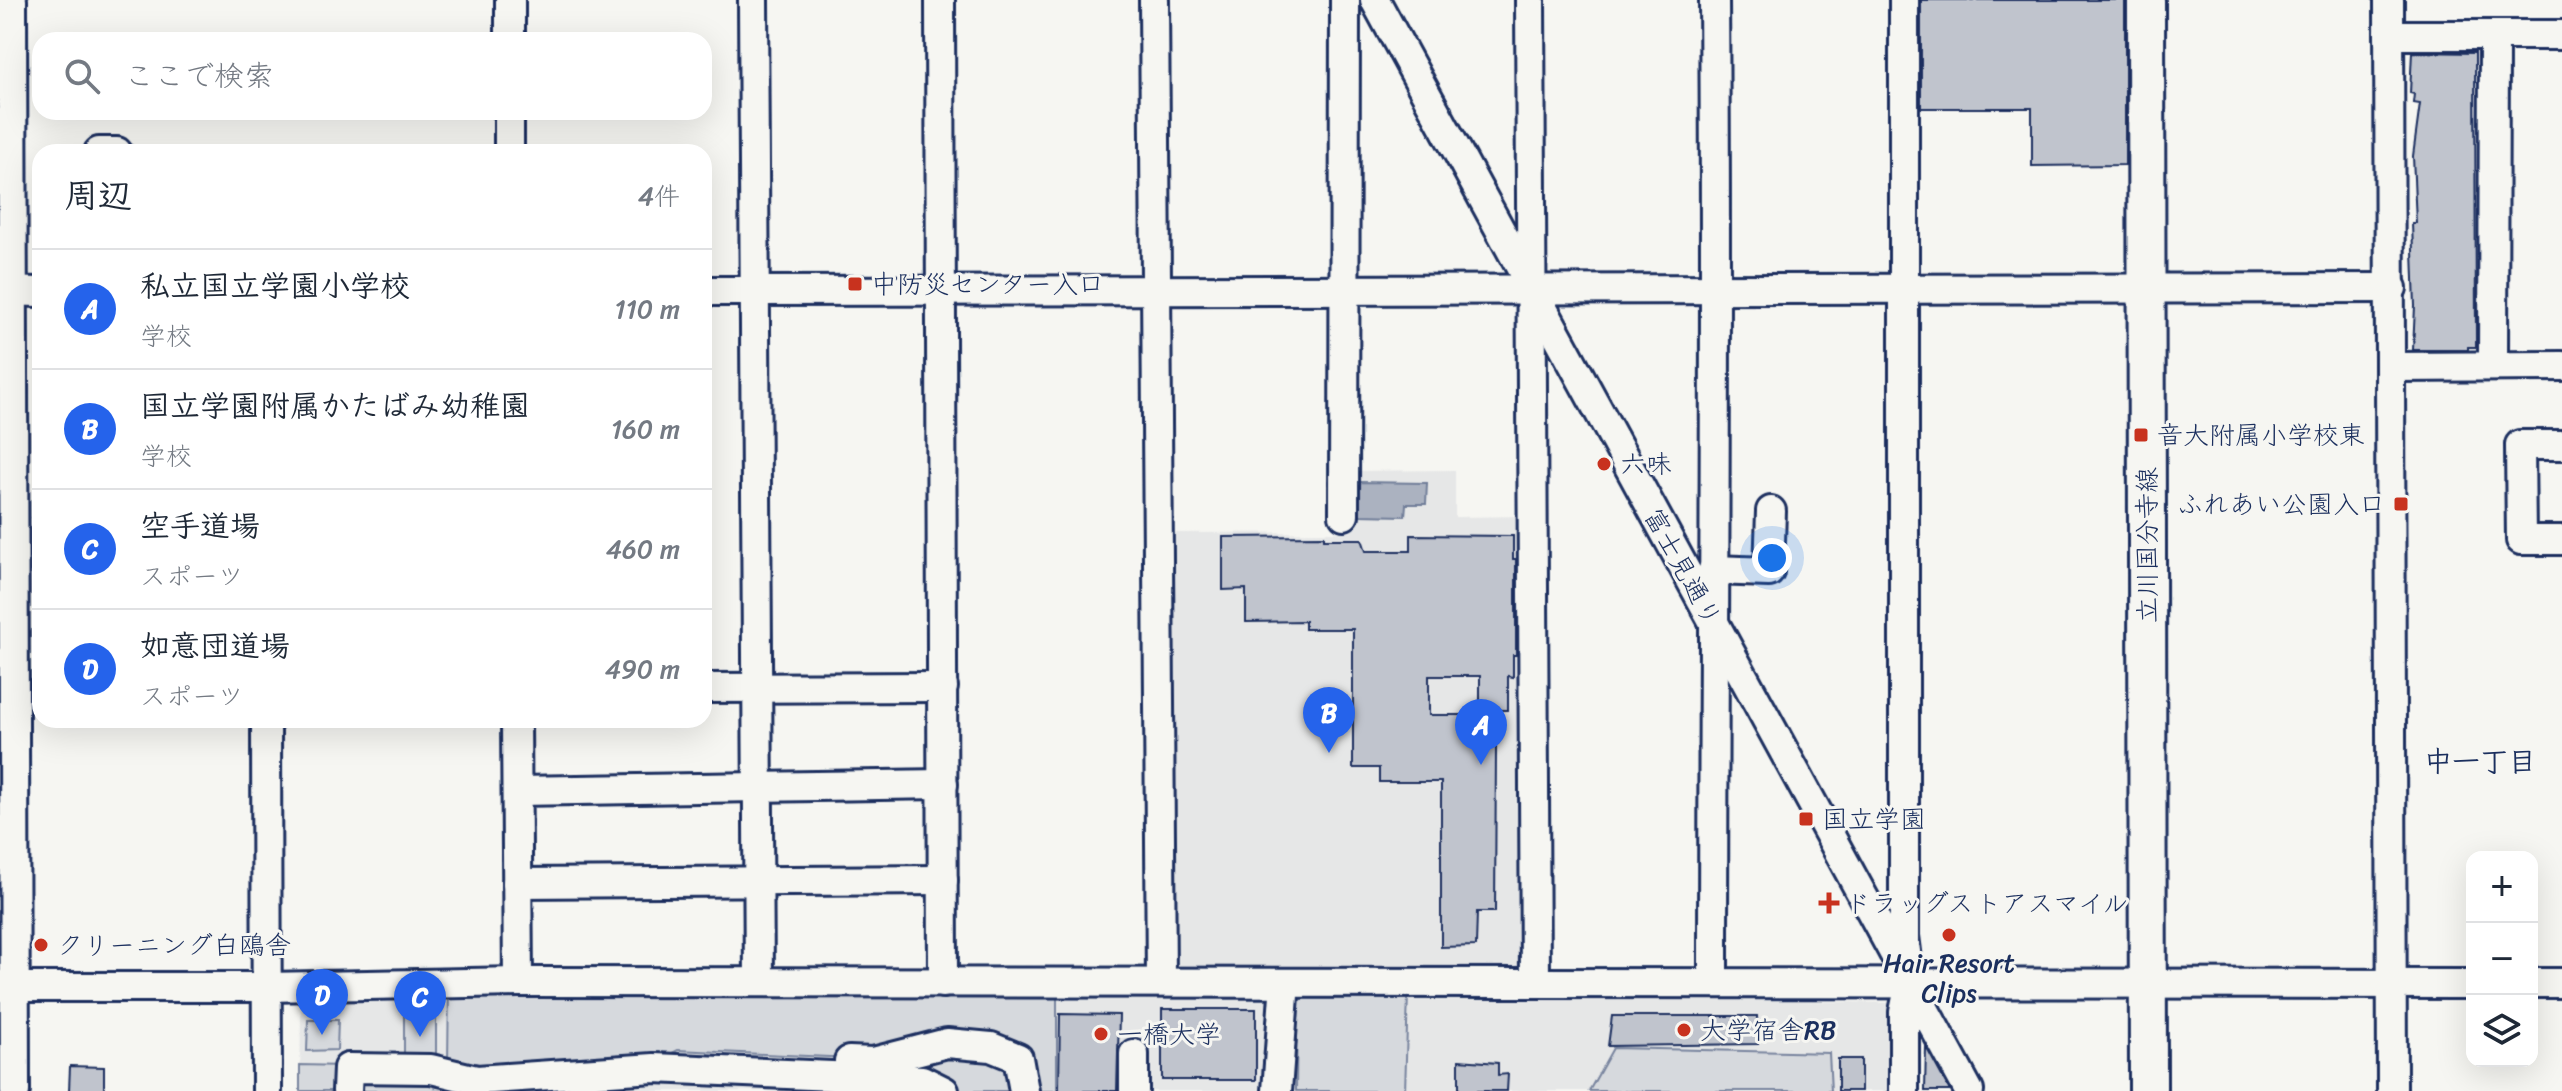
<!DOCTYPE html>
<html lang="ja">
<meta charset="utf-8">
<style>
body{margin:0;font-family:Sriracha,"Klee One",sans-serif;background:#f6f6f7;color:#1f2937}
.controls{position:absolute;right:24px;bottom:24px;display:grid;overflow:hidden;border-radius:16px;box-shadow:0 8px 32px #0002}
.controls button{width:72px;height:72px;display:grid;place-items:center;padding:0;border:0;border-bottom:2px solid #e0e1e3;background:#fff;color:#1f2937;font:40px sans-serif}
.you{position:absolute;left:1772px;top:558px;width:28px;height:28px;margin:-20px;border:6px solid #fff;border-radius:50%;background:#1a73e8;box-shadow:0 0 0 12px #1a73e833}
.badge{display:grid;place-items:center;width:52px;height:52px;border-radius:50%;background:#2563eb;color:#fff;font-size:26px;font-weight:700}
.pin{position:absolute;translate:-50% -66px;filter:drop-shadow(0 2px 4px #0008)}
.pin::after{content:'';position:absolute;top:42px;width:28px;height:24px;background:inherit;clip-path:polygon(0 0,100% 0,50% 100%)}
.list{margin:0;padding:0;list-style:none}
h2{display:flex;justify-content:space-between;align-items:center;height:104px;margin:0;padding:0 32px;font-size:34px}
h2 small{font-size:26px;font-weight:400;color:#747a83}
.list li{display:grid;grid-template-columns:52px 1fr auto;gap:24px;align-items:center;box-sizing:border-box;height:120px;padding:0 32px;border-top:2px solid #e0e1e3}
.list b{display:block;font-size:30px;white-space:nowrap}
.list p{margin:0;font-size:26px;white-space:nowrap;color:#747a83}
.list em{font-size:26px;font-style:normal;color:#747a83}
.icon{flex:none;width:44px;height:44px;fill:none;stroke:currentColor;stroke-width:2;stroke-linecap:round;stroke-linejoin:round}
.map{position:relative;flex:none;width:2562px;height:1091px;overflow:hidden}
.search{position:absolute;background:#fff;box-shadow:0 8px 32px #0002;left:32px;top:32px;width:680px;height:88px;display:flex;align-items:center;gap:20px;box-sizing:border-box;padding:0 28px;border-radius:24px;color:#747a83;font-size:30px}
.panel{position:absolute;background:#fff;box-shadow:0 8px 32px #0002;left:32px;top:144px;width:680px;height:584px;border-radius:24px}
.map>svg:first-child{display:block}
.built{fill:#e6e7e7}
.green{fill:#d6d9dd;stroke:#78849e;stroke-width:2}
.water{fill:#abb2c0;stroke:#717e99;stroke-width:2}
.building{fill:#c0c4cd;stroke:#1b2f5e;stroke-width:2}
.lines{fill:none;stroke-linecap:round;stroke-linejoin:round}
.minor-casing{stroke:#1b2f5e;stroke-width:34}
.major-casing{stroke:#1b2f5e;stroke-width:42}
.minor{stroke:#f6f6f2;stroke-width:28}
.major{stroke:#f6f6f2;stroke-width:36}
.poi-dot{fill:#c8321e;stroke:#f6f6f2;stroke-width:3}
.labels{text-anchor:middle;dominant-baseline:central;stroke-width:6;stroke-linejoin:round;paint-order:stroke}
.poi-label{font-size:26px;fill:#1b2f5e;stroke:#f6f6f2;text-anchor:start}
.street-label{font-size:26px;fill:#1b2f5e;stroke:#f6f6f2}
.neighbourhood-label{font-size:28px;font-weight:bold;fill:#1b2f5e;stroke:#f6f6f2}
</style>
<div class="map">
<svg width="2562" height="1091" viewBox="0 0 2562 1091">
<rect width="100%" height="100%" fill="#f6f6f2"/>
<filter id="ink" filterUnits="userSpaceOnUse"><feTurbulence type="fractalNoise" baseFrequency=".0125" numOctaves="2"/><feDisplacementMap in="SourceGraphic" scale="16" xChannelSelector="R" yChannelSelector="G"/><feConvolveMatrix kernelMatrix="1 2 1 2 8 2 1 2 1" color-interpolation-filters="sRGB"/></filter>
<g filter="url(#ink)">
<!-- built -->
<g class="built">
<polygon points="1455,470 1455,517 1528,516 1529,970 1167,971 1165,533 1351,532 1350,471"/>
<polygon points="449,982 1057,997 1408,994 1901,1003 1900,1091 300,1091 301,1003"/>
</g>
<!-- green -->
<g class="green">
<polygon points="449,982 1057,997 1057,1091 1029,1091 1022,1052 873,1059 678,1050 650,1064 479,1073 448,1064"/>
<polygon points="1408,994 1405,1091 1296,1091 1297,995"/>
<polygon points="404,1014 436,1015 436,1059 404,1060"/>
<polygon points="308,1020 338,1020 337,1050 307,1051"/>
<polygon points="1613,1048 1829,1053 1831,1091 1589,1091"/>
<polygon points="948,1049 1013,1062 1018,1091 954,1091 877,1068"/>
<polygon points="300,1065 344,1066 341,1091 300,1091"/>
<polygon points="352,1072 401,1072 471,1091 351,1091"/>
</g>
<!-- water -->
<polygon class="water" points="1359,482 1427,483 1426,504 1406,504 1405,516 1359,515"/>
<!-- building -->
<g class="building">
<polygon points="1921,0 2125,0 2125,165 2032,166 2032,108 1921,108"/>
<polygon points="2412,52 2475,53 2476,347 2468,347 2468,350 2413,350 2415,306 2412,223 2416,223 2413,156 2420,104 2413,103 2414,94 2410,93"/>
<polygon points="1411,535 1513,536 1513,559 1516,559 1516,655 1513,655 1513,677 1508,676 1508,710 1480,710 1480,676 1429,676 1429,715 1477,715 1477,747 1496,747 1495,912 1477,912 1476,946 1441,947 1441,782 1379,782 1379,768 1353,768 1353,629 1305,629 1305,621 1246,622 1246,589 1223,590 1223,537 1324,536 1324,539 1362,539 1366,551 1411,551"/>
<rect x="1162" y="1009" width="94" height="71"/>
<polygon points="1060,1014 1119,1015 1117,1091 1059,1091"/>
<polygon points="1612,1016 1757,1016 1758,1044 1608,1046"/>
<polygon points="1926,1047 1950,1091 1925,1091"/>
<rect x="1838" y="1059" width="23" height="32"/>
<polygon points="1459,1060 1498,1063 1498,1075 1508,1074 1507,1091 1459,1091"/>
<polygon points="70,1066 104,1067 104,1091 69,1091"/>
</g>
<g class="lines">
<!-- minor casing -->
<g class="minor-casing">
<g id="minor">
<polyline points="12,0 15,1091"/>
<polyline points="753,0 759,982"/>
<polyline points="940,0 943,983"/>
<polyline points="1154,0 1161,982"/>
<polyline points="1375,0 1969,1091"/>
<polyline points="1530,0 1535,983"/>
<polyline points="2389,0 2392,1091"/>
<polyline points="2389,35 2562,35"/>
<polyline points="510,40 510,0"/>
<polyline points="99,152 117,152"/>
<polyline points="509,152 509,112"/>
<polyline points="0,291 40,292"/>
<polyline points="704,291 2392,288"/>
<polyline points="2493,366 2494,35"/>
<polyline points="2392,367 2562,366"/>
<polyline points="2562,445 2520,445 2521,540 2562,540"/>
<polyline points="1344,515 1345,0"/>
<polyline points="1713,570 1769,572 1771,511"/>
<polyline points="704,688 943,687"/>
<polyline points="266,720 267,1091"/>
<polyline points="516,720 518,982"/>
<polyline points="517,791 943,784"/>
<polyline points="517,883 943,880"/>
<path d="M1713,983C1713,655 1717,328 1714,0"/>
<polyline points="2532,983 2562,983"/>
<polyline points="0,987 267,987 518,982 2472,984"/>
<polyline points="1134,1054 1134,1091"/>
<polyline points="849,1061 873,1062 947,1043 991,1047 1018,1058 1024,1091"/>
<polyline points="347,1091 348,1068 431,1069 477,1080 654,1068 922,1080 944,1091"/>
<polyline points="1277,1091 1284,995"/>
<polyline points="1904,1091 1904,1012 1910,983 1904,936 1904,0"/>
</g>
</g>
<!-- major casing -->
<g class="major-casing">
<polyline id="major" points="2146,0 2148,1091"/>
</g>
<!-- minor -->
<use href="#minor" class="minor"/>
<!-- major -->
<use href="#major" class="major"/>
</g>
</g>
<!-- markers -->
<g class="poi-dot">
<rect x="847" y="276" width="16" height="16" rx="4"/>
<rect x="2133" y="427" width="16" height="16" rx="4"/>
<circle cx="1604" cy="464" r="8"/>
<rect x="2393" y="496" width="16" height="16" rx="4"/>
<rect x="1798" y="811" width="16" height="16" rx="4"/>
<path d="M1825 891h8v8h8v8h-8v8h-8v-8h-8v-8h8z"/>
<circle cx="1949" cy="935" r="8"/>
<circle cx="41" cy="945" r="8"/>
<circle cx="1684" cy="1030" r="8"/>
<circle cx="1101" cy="1034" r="8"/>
</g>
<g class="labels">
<!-- poi labels -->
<g class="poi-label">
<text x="871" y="284">中防災センター入口</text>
<text x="2157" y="435">音大附属小学校東</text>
<text x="1620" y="464">六味</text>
<text x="2385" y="504" text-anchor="end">ふれあい公園入口</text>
<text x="1822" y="819">国立学園</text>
<text x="1845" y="903">ドラッグストアスマイル</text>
<text x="57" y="945">クリーニング白鴎舎</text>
<text x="1949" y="963" text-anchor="middle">Hair Resort<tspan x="1949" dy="30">Clips</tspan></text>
<text x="1700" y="1030">大学宿舎RB</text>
<text x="1117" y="1034">一橋大学</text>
</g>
<!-- street labels -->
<g class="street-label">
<text transform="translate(2147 545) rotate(-90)">立川国分寺線</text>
<text transform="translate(1683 567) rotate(61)">富士見通り</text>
</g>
<!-- neighbourhood labels -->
<g class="neighbourhood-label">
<text x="2480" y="761">中一丁目</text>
</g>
</g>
</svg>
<div class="controls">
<button>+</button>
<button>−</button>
<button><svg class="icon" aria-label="layers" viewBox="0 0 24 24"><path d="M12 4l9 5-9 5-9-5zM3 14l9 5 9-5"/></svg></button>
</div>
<div class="you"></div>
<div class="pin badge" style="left:1481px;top:765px">A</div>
<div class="pin badge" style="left:1329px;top:753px">B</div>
<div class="pin badge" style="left:420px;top:1037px">C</div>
<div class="pin badge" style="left:322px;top:1035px">D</div>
<div class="search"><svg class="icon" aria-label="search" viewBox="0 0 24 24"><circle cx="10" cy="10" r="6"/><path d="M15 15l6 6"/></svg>ここで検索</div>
<section class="panel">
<h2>周辺<small>4件</small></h2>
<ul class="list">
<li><span class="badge">A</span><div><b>私立国立学園小学校</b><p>学校</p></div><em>110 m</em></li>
<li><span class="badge">B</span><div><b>国立学園附属かたばみ幼稚園</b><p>学校</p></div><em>160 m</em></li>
<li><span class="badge">C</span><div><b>空手道場</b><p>スポーツ</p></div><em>460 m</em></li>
<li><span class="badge">D</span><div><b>如意団道場</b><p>スポーツ</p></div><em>490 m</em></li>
</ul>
</section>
</div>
